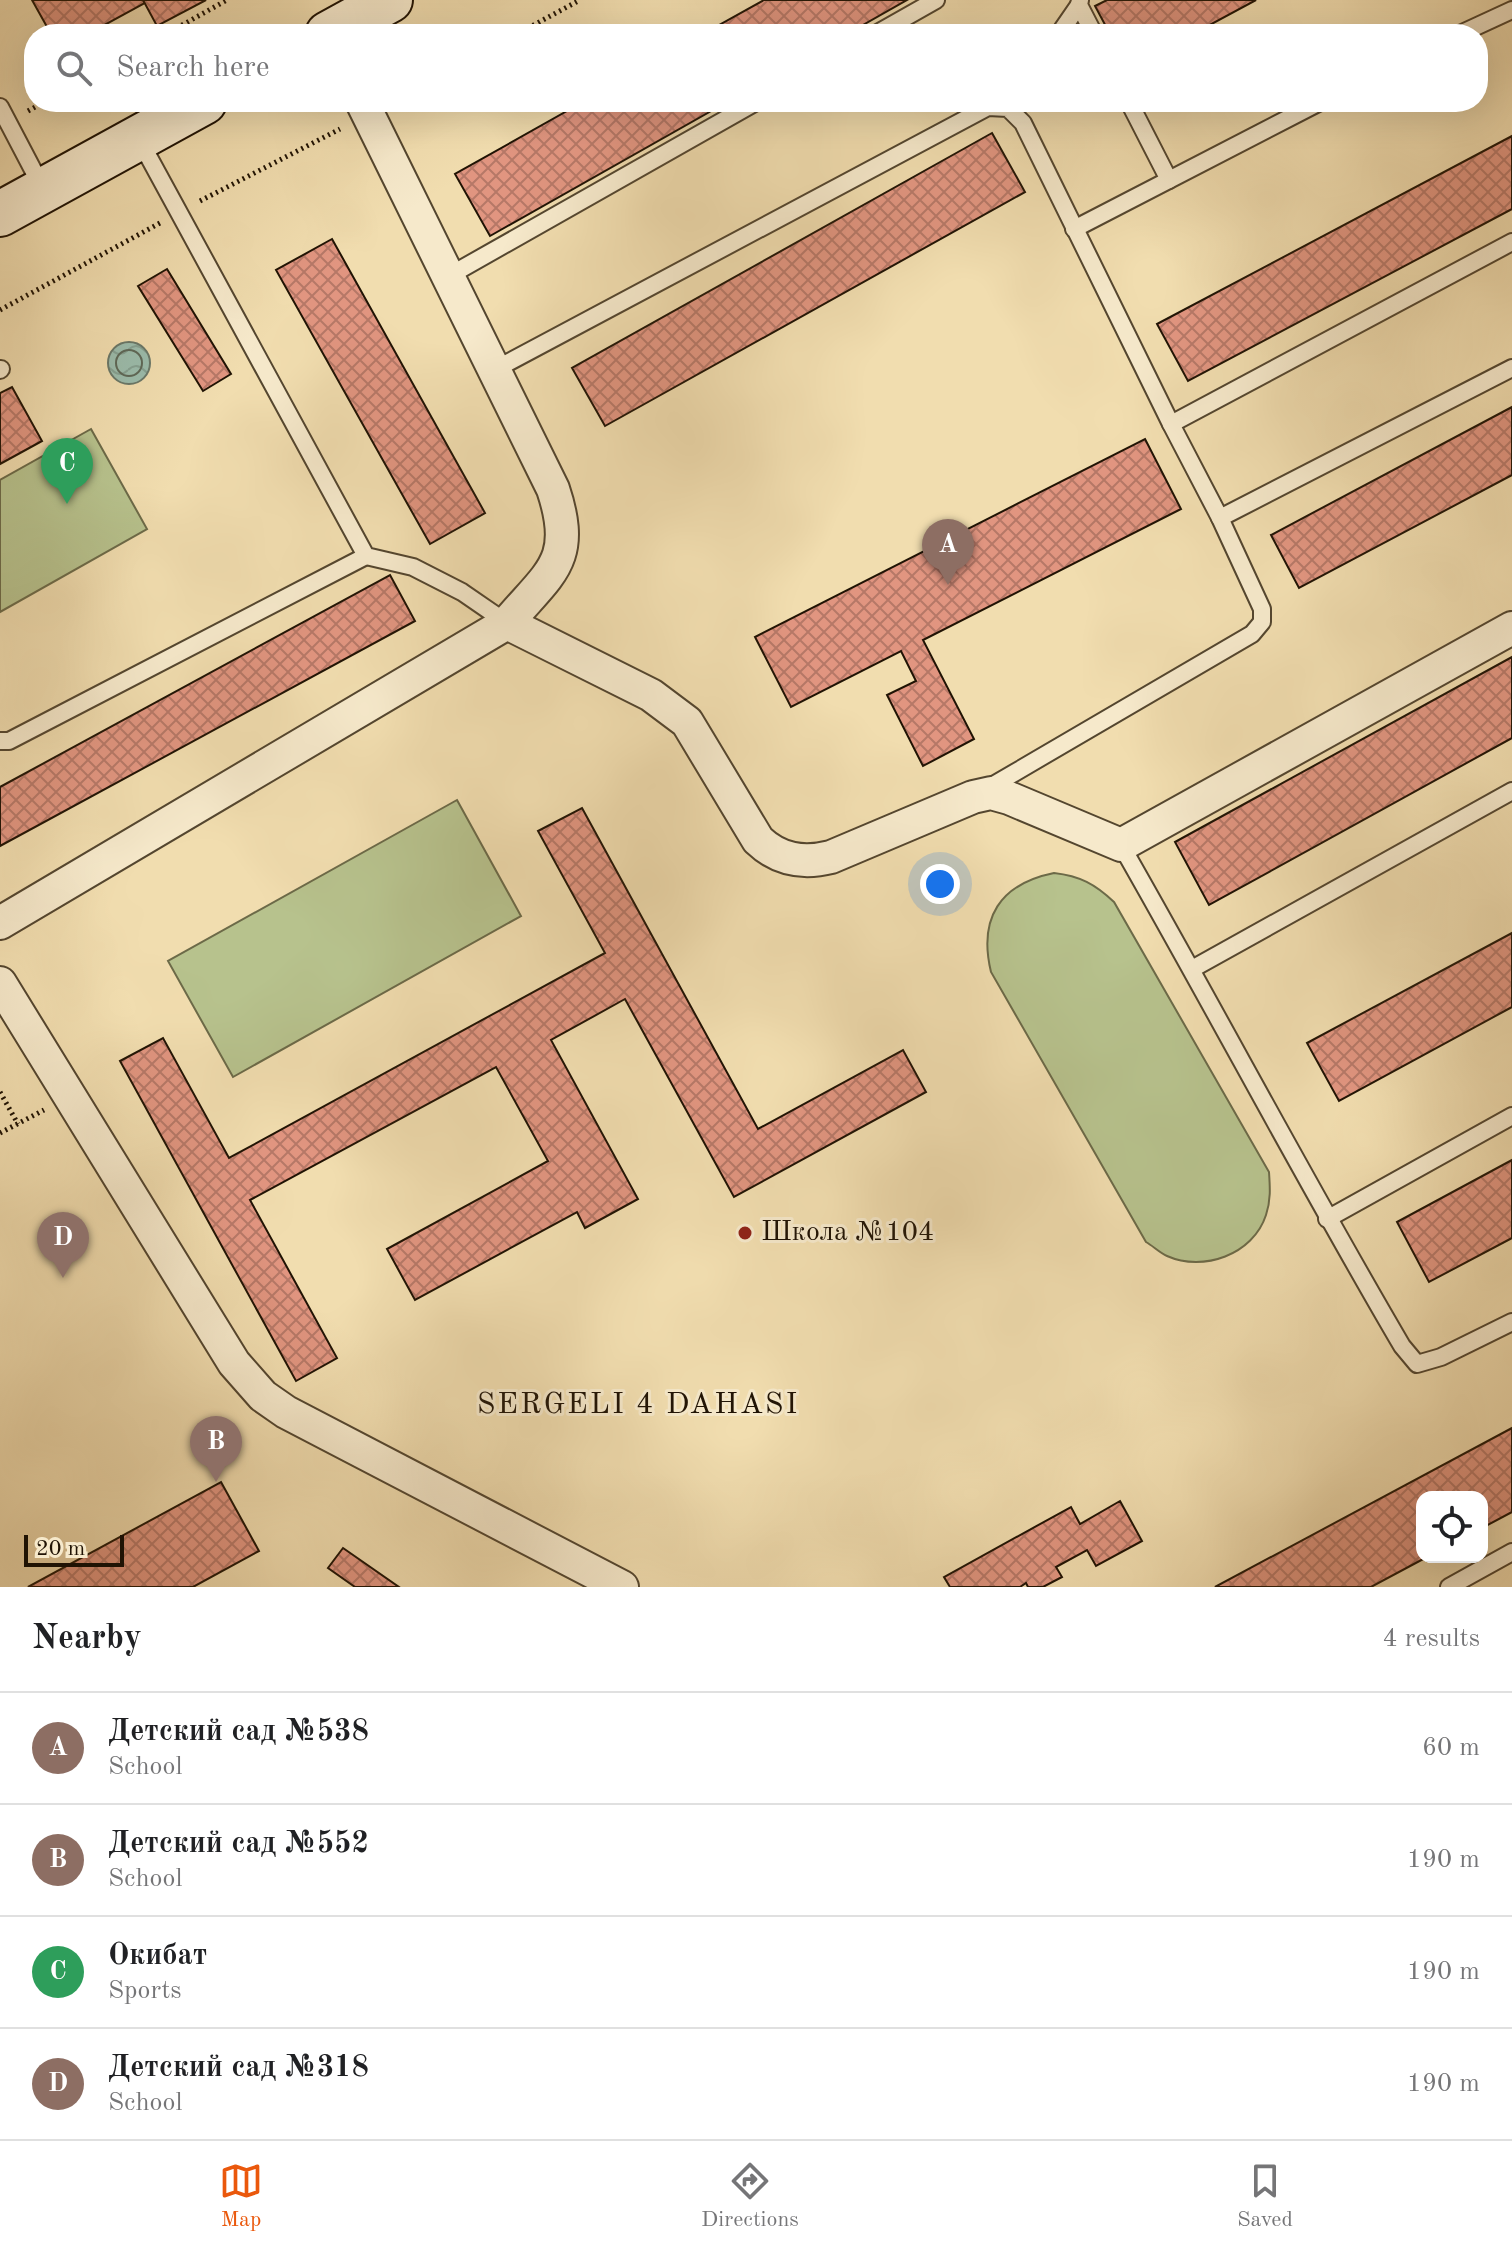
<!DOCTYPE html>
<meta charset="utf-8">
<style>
body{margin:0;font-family:"Old Standard TT",serif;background:#f2f2f2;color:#202124}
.controls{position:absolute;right:24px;bottom:24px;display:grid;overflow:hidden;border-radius:16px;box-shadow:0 8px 32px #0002}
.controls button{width:72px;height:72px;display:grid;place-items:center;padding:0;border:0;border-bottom:2px solid #e0e0e0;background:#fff;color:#202124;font:40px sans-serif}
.scale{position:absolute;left:24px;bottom:20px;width:100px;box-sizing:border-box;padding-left:8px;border:4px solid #201304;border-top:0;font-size:22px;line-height:28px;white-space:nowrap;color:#201304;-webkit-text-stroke:6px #f6e9cb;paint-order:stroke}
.you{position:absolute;left:940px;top:884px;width:28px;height:28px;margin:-20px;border:6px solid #fff;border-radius:50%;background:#1a73e8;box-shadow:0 0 0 12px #1a73e833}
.badge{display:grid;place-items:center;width:52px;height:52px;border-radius:50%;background:#ea580c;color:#fff;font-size:26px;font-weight:700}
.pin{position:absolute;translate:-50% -66px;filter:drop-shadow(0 2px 4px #0008)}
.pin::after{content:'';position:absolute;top:42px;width:28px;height:24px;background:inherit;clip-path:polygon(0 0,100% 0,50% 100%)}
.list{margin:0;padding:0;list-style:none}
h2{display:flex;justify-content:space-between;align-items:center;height:104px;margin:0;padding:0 32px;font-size:34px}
h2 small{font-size:26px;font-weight:400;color:#757577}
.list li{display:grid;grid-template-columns:52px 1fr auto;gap:24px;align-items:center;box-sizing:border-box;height:112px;padding:0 32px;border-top:2px solid #e0e0e0}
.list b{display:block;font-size:30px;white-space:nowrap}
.list p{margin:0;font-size:26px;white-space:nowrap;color:#757577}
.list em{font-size:26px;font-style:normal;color:#757577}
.icon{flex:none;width:44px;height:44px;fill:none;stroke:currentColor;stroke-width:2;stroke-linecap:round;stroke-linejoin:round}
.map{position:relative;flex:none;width:1512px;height:1587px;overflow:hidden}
.search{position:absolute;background:#fff;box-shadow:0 8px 32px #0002;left:24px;right:24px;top:24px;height:88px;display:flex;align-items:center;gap:20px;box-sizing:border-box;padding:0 28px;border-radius:32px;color:#757577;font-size:30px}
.sheet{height:552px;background:#fff}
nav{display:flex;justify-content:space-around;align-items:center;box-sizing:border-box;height:112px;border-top:2px solid #e0e0e0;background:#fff;font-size:22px;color:#757577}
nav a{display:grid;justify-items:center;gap:4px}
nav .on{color:#ea580c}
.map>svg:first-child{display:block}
.park{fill:#b7c28d;stroke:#6c6a48;stroke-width:2}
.water{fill:url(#water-waves);stroke:#6a7869;stroke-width:2}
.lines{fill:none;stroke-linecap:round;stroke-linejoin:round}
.shore{stroke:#5e6858;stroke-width:2}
.building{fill:url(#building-cross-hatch);stroke:#201304;stroke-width:2}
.lane-casing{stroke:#54462f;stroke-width:20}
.street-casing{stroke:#54462f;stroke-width:36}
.secondary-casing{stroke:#201304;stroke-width:48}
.path{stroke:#201304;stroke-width:5;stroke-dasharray:2 4;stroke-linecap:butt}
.lane{stroke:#f6e9cb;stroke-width:16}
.street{stroke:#f6e9cb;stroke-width:32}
.secondary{stroke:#f6e9cb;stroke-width:44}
.poi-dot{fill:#8f2418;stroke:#f6e9cb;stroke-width:3}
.labels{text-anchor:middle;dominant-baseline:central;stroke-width:6;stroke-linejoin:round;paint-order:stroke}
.poi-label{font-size:28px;fill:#201304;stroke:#f6e9cb;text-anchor:start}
.neighbourhood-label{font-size:30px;letter-spacing:2px;fill:#201304;stroke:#f6e9cb}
</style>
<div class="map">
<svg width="1512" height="1587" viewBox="0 0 1512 1587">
<defs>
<pattern id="water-waves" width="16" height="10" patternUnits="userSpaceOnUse" patternTransform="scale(2)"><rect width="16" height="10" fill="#9bbcac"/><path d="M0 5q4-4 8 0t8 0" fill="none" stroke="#85a192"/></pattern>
<pattern id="building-cross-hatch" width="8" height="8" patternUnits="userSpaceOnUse" patternTransform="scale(2)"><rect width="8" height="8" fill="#e19580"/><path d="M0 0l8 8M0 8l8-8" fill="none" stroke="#b67867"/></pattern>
</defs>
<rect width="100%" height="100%" fill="#f1ddaf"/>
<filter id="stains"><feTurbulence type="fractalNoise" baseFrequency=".0025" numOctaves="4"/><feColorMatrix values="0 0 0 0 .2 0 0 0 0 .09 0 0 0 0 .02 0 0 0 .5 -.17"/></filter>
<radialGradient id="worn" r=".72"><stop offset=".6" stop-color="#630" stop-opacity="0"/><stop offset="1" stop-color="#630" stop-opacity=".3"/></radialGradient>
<!-- park -->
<g class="park">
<polygon points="91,429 147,529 0,612 0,480"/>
<polygon points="457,800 521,916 233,1077 168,961"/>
<path d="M1054,873C1080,876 1095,884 1114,902L1269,1172C1270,1187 1271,1200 1266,1215C1253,1255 1203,1272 1167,1256C1160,1253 1153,1246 1146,1242L991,972C978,918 1000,884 1054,873Z"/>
</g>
<!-- water -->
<circle class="water" cx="129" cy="363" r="21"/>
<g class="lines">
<!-- shore -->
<circle class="shore" cx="129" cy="363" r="13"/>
</g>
<!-- building -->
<g class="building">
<polygon points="32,0 143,0 145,3 88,34 51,34"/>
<polygon points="143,0 206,0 157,26"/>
<polygon points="764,0 907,0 847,34 703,34"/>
<polygon points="1107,0 1256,0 1193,34 1110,34 1095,6"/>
<polygon points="583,102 727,102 490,236 455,174"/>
<polygon points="992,133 1025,192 605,426 572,368"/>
<polygon points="1512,136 1512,209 1188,381 1157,324"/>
<polygon points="332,239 485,513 430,544 276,270"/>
<polygon points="167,269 231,374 203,391 138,286"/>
<polygon points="12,387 42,441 0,464 0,393"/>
<polygon points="1512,407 1512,475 1299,588 1271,535"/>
<polygon points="1145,439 1181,509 923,640 974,739 923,766 887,695 916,681 901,651 791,707 755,637"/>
<polygon points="390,575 415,621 0,846 0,787"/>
<polygon points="1512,657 1512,738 1209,905 1175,842"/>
<polygon points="582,808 758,1129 903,1050 926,1092 734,1197 625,999 551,1040 638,1199 585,1228 577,1212 415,1300 387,1249 548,1161 496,1067 250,1200 337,1358 296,1381 120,1061 163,1038 229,1158 605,953 538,831"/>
<polygon points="1512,933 1512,1007 1339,1101 1307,1043"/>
<polygon points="1512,1160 1512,1238 1429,1282 1397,1222"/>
<polygon points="1512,1428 1512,1512 1482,1528 1482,1497 1422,1497 1422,1557 1427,1557 1371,1587 1215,1587"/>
<polygon points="221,1482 259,1551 193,1587 28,1587"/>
<polygon points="1120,1501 1142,1541 1096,1566 1087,1550 1056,1567 1062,1577 1043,1587 1028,1587 1026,1583 1020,1587 950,1587 944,1577 1071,1507 1080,1524"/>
<polygon points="343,1548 399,1587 355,1587 328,1568"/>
</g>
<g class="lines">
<!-- lane casing -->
<g class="lane-casing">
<g id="lane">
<polyline points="1080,0 1079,5 1094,34"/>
<polyline points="876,34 936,0"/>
<polyline points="1059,34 1079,5"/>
<polyline points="1460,34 1512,10"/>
<polyline points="1129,102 1169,180"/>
<polyline points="0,107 43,189"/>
<polyline points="140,141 366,556 413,567 462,592 507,623"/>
<polyline points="1074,229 1320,102"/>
<polyline points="447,277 756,102"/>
<polyline points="0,370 1,369"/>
<polyline points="494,370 988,107 1008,108 1023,123 1171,424 1220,518 1512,368"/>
<polyline points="1171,424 1512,242"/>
<polyline points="0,741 9,741 366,556"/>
<polyline points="985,790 1252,634 1262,622 1262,609 1220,518"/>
<path d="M1121,845C1216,1011 1305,1181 1402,1346L1417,1364L1441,1357L1512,1322"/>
<polyline points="1192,969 1512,791"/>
<polyline points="1327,1219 1512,1116"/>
<polyline points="1449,1587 1512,1552"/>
</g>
</g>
<!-- street casing -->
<g class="street-casing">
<g id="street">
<path d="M507,623L651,695L687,722L758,840C779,860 803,864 831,857L973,797L991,793L1009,798L1121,845L1512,628"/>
<path d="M0,923L507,623C550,572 577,561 553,489L362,102"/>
<polyline points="0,983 234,1363 263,1396 286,1412 622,1587"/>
</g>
</g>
<!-- secondary casing -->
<g class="secondary-casing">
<g id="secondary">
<polyline points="328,34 390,0"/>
<polyline points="0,214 204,102"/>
</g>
</g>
<!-- path -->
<g class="path">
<polyline points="166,34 227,0"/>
<polyline points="517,34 580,0"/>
<polyline points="28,111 44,102"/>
<polyline points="200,201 340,129"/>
<polyline points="0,310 160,223"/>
<polyline points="0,1092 18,1124"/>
<polyline points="0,1133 44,1110"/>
</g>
<!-- lane -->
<use href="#lane" class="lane"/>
<!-- street -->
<use href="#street" class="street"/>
<!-- secondary -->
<use href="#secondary" class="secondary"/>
</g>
<!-- markers -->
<circle class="poi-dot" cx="745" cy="1233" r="8"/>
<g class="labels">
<!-- poi labels -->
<g class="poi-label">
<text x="761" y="1233">Школа №104</text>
</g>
<!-- neighbourhood labels -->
<g class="neighbourhood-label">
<text x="638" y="1405">SERGELI 4 DAHASI</text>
</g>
</g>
<rect width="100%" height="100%" filter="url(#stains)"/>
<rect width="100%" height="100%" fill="url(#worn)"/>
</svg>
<div class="controls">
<button><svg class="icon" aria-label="locate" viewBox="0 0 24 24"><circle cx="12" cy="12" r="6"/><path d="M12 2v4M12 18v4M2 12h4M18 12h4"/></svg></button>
</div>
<div class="scale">20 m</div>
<div class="you"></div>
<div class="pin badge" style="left:948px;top:585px;background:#8d6e63">A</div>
<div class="pin badge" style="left:216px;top:1482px;background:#8d6e63">B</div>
<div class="pin badge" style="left:67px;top:504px;background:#2e9e5b">C</div>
<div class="pin badge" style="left:63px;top:1278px;background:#8d6e63">D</div>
<div class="search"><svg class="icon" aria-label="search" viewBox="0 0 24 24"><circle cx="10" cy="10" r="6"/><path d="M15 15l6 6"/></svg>Search here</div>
</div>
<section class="sheet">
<h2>Nearby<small>4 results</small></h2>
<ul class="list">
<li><span class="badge" style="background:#8d6e63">A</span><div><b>Детский сад №538</b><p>School</p></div><em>60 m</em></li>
<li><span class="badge" style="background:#8d6e63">B</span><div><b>Детский сад №552</b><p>School</p></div><em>190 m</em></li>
<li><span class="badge" style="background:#2e9e5b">C</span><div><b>Окибат</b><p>Sports</p></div><em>190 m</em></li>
<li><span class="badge" style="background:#8d6e63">D</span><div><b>Детский сад №318</b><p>School</p></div><em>190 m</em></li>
</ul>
</section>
<nav>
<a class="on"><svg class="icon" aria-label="map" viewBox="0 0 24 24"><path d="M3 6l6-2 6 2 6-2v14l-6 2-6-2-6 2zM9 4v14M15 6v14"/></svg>Map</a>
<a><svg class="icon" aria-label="directions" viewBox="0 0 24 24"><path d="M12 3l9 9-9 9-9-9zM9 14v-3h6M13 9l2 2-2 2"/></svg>Directions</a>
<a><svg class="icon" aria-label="saved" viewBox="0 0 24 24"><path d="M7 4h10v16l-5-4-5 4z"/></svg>Saved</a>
</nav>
